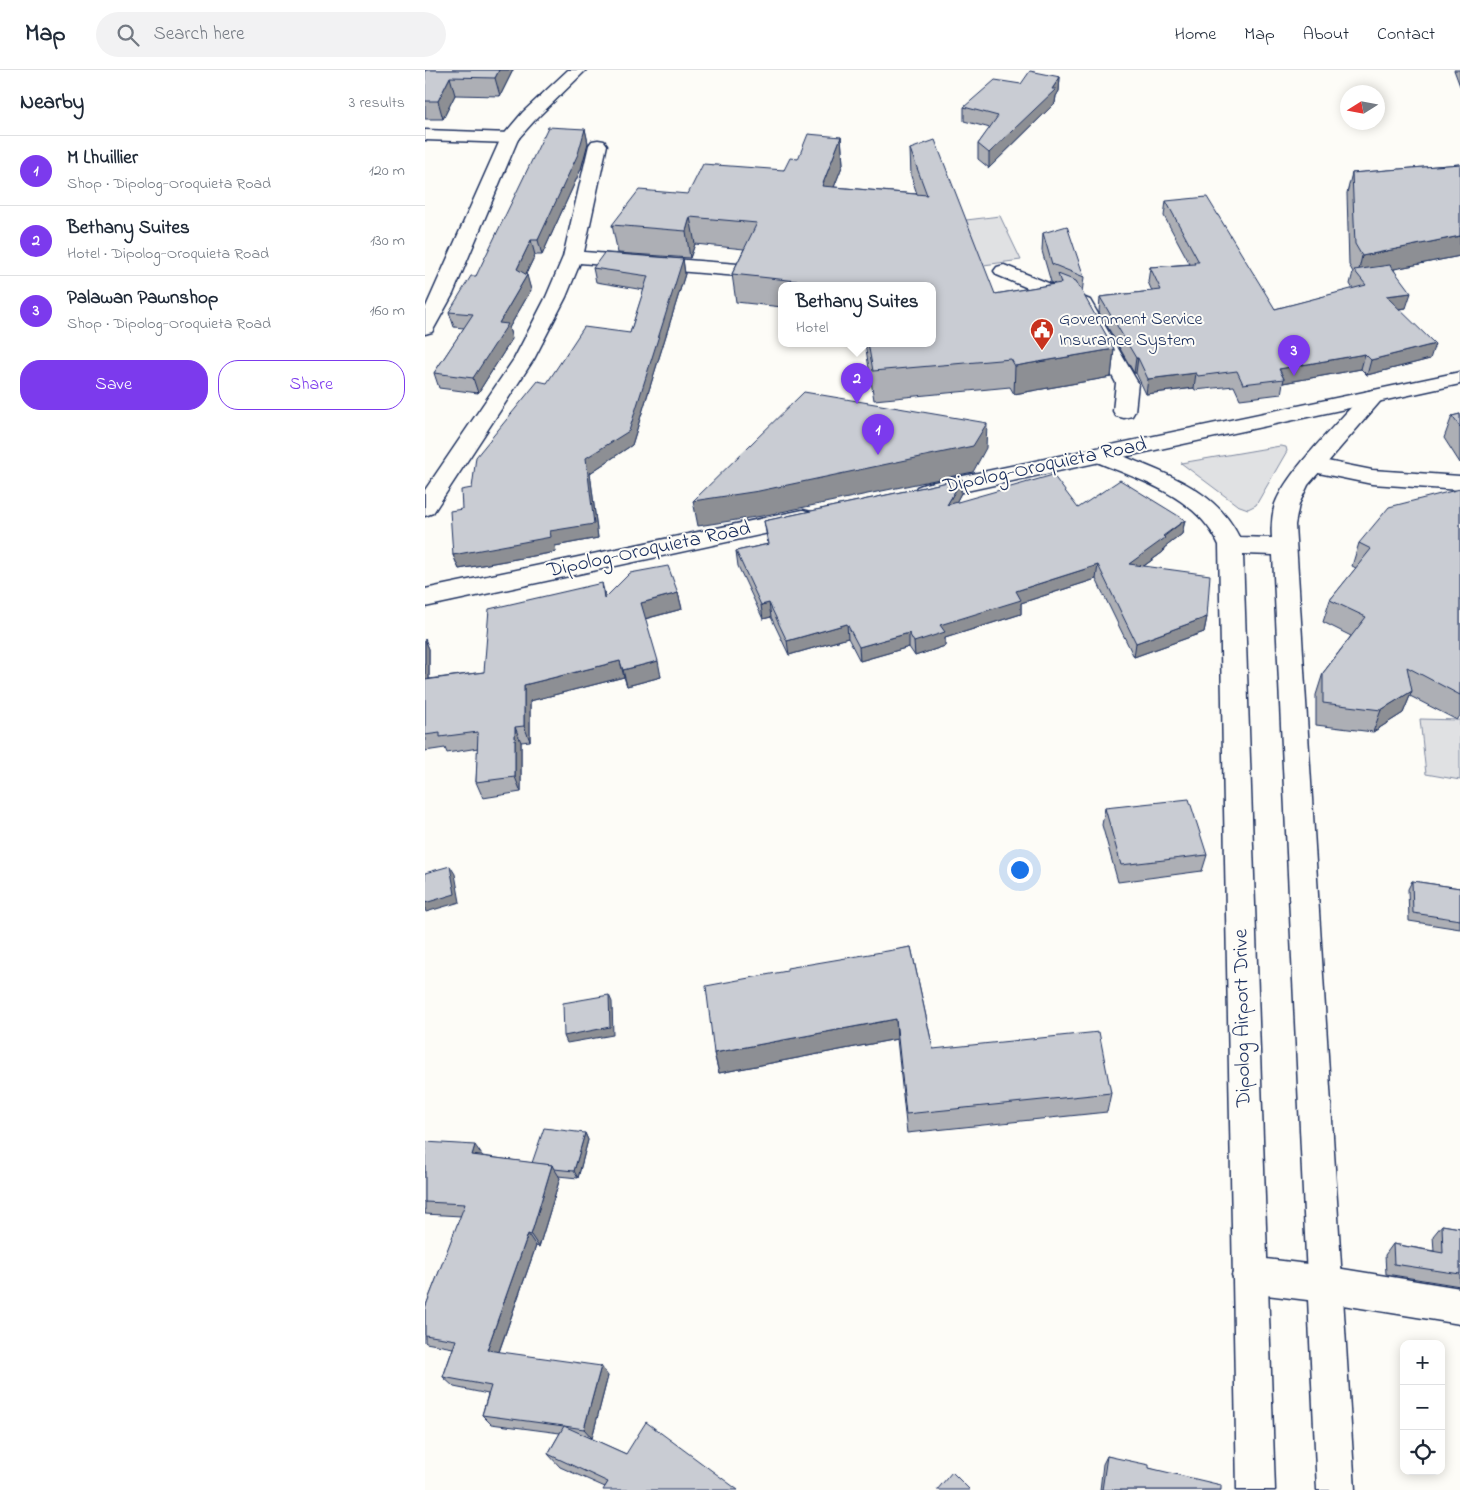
<!DOCTYPE html>
<meta charset="utf-8">
<style>
body{margin:0;font-family:"Indie Flower",sans-serif;background:#f2f2f3;color:#1f2937}
.controls{position:absolute;right:15px;bottom:15px;display:grid;overflow:hidden;border-radius:10px;box-shadow:0 2px 12px #0003}
.controls button{width:45px;height:45px;display:grid;place-items:center;padding:0;border:0;border-bottom:1px solid #e0e1e3;background:#fff;color:#1f2937;font:25px sans-serif}
.compass{position:absolute;left:915px;top:15px;width:45px;height:45px;border-radius:50%;background:#fff;box-shadow:0 2px 12px #0003;rotate:259deg}
.you{position:absolute;left:594px;top:799px;width:18px;height:18px;margin:-12px;border:4px solid #fff;border-radius:50%;background:#1a73e8;box-shadow:0 0 0 8px #1a73e833}
.badge{display:grid;place-items:center;width:32px;height:32px;border-radius:50%;background:#7c3aed;color:#fff;font-size:16px;font-weight:700}
.pin{position:absolute;translate:-50% -41px;filter:drop-shadow(0 1px 2px #0008)}
.pin::after{content:'';position:absolute;top:26px;width:18px;height:15px;background:inherit;clip-path:polygon(0 0,100% 0,50% 100%)}
.popup{position:absolute;left:353px;top:212px;width:158px;height:65px;box-sizing:border-box;display:grid;place-content:center;border-radius:10px;background:#fff;filter:drop-shadow(0 1px 4px #0005);font-size:16px;white-space:nowrap;color:#747a83}
.popup b{font-size:19px;color:#1f2937}
.popup::after{content:'';position:absolute;left:50%;top:100%;margin-left:-10px;border:10px solid transparent;border-top-color:#fff}
.list{margin:0;padding:0;list-style:none}
h2{display:flex;justify-content:space-between;align-items:center;height:65px;margin:0;padding:0 20px;font-size:21px}
h2 small{font-size:16px;font-weight:400;color:#747a83}
.list li{display:grid;grid-template-columns:32px 1fr auto;gap:15px;align-items:center;box-sizing:border-box;height:70px;padding:0 20px;border-top:1px solid #e0e1e3}
.list b{display:block;font-size:19px;white-space:nowrap}
.list p{margin:0;font-size:16px;white-space:nowrap;color:#747a83}
.list em{font-size:16px;font-style:normal;color:#747a83}
.actions{display:flex;gap:10px;padding:15px 20px}
.actions a{flex:1;padding:11px 0;border:1px solid #7c3aed;border-radius:20px;text-align:center;font-size:18px;color:#7c3aed}
.actions .main{background:#7c3aed;color:#fff}
.icon{flex:none;width:28px;height:28px;fill:none;stroke:currentColor;stroke-width:2;stroke-linecap:round;stroke-linejoin:round}
.map{position:relative;flex:none;width:1035px;height:1420px;overflow:hidden}
header{display:flex;align-items:center;gap:30px;box-sizing:border-box;height:70px;padding:0 25px;background:#fff;border-bottom:1px solid #e0e1e3}
header strong{font-size:24px}
nav{display:flex;gap:28px;margin-inline-start:auto;font-size:18px}
.search{width:350px;height:45px;background:#f2f2f3;display:flex;align-items:center;gap:12px;box-sizing:border-box;padding:0 18px;border-radius:28px;color:#747a83;font-size:19px}
main{display:flex}
aside{flex:1;background:#fff}
.map>svg:first-child{display:block}
.green{fill:#e0e1e3;stroke:#7e88a0}
.lines{fill:none;stroke-linecap:round;stroke-linejoin:round}
.minor-casing{stroke:#1b2f5e;stroke-width:3}
.major-casing{stroke:#1b2f5e;stroke-width:3}
.highway-casing{stroke:#1b2f5e;stroke-width:3}
.minor{fill:#fdfcf7;fill-rule:evenodd}
.major{fill:#fdfcf7;fill-rule:evenodd}
.highway{fill:#fdfcf7;fill-rule:evenodd}
.wall{fill:#adafb5;stroke:#1b2f5e}
.shaded-wall{fill:#8d8f94;stroke:#1b2f5e}
.building{fill:#c9ccd3;stroke:#1b2f5e}
.labels{text-anchor:middle;dominant-baseline:central;stroke-width:4;stroke-linejoin:round;paint-order:stroke}
.far-poi-label{font-size:18px;fill:#1b2f5e;stroke:#fdfcf7;text-anchor:start}
.street-label{font-size:21px;fill:#1b2f5e;stroke:#fdfcf7}
</style>
<header>
<strong>Map</strong>
<div class="search"><svg class="icon" aria-label="search" viewBox="0 0 24 24"><circle cx="10" cy="10" r="6"/><path d="M15 15l6 6"/></svg>Search here</div>
<nav><a>Home</a><a>Map</a><a>About</a><a>Contact</a></nav>
</header>
<main>
<aside>
<h2>Nearby<small>3 results</small></h2>
<ul class="list">
<li><span class="badge">1</span><div><b>M Lhuillier</b><p>Shop · Dipolog-Oroquieta Road</p></div><em>120 m</em></li>
<li><span class="badge">2</span><div><b>Bethany Suites</b><p>Hotel · Dipolog-Oroquieta Road</p></div><em>130 m</em></li>
<li><span class="badge">3</span><div><b>Palawan Pawnshop</b><p>Shop · Dipolog-Oroquieta Road</p></div><em>160 m</em></li>
</ul>
<div class="actions"><a class="main">Save</a><a>Share</a></div>
</aside>
<div class="map">
<svg width="1035" height="1420" viewBox="0 0 1035 1420">
<rect width="100%" height="100%" fill="#fdfcf7"/>
<filter id="ink" filterUnits="userSpaceOnUse"><feTurbulence type="fractalNoise" baseFrequency=".02" numOctaves="2"/><feDisplacementMap in="SourceGraphic" scale="10" xChannelSelector="R" yChannelSelector="G"/><feConvolveMatrix kernelMatrix="1 2 1 2 8 2 1 2 1" color-interpolation-filters="sRGB"/></filter>
<g filter="url(#ink)">
<!-- green -->
<g class="green">
<polygon points="575,146 596,190 551,196 533,151"/>
<polygon points="855,376 861,377 862,381 831,435 823,439 812,435 756,393"/>
<polygon points="995,649 1035,650 1035,710 1001,704"/>
</g>
<g class="lines">
<!-- minor casing -->
<g class="minor-casing">
<g id="minor">
<polygon points="0,60 85,63 91,64 94,68 91,72 85,73 0,70"/>
<polygon points="173,70 179,71 182,75 159,182 313,194 320,196 323,200 320,204 313,206 155,193 141,227 109,289 8,443 0,446 0,420 89,289 121,227 138,187 164,75 167,71"/>
<polygon points="579,195 665,230 713,313 710,341 707,346 699,348 691,346 688,341 691,313 650,238 572,205 569,201 572,197"/>
<polygon points="887,388 947,400 1035,406 1035,420 947,414 879,400 876,395 879,390"/>
<polygon points="825,1187 899,1196 1035,1218 1035,1254 899,1232 825,1223 813,1217 807,1205 813,1193"/>
</g>
</g>
<!-- major casing -->
<g class="major-casing">
<g id="major">
<polygon points="143,0 161,0 110,50 93,69 28,224 7,262 0,264 0,239 76,68 98,42"/>
<path d="M948,320L956,322L959,327L883,415L874,434L870,455L930,1420H892L848,485L818,484L850,1420H812L794,475C771,425 714,410 667,390L664,385L667,380L675,378C689,381 702,388 715,393C755,409 795,427 814,467L847,468C846,457 847,445 850,434C863,400 915,351 940,322Z"/>
</g>
</g>
<!-- highway casing -->
<g class="highway-casing">
<g id="highway">
<polygon points="1035,302 1035,314 500,430 492,427 489,422 492,417 500,414"/>
<polygon points="378,440 386,442 390,448 386,454 0,537 0,519"/>
</g>
</g>
<!-- minor -->
<use href="#minor" class="minor"/>
<!-- major -->
<use href="#major" class="major"/>
<!-- highway -->
<use href="#highway" class="highway"/>
</g>
<!-- wall -->
<g class="wall">
<polygon points="0,0 88,0 75,26 30,25 18,49 0,49"/>
<polygon points="1029,0 1035,0 1035,16"/>
<polygon points="635,7 634,21 631,26 630,33 564,98 553,89 553,74 565,58 539,51 539,37 596,14"/>
<polygon points="160,59 163,73 156,99 117,185 110,185 101,204 106,220 84,258 87,269 53,323 14,318 9,303 39,258 29,257 24,242"/>
<polygon points="416,67 418,94 409,117 492,124 486,106 485,79 570,224 630,214 626,212 617,181 618,163 659,207 657,223 689,279 686,307 589,324 585,317 449,330 440,273 507,273 507,215 357,215 357,237 311,232 307,204 319,179 270,174 265,188 193,183 187,155 263,124 359,100 373,89"/>
<polygon points="1035,94 1035,186 969,199 981,238 974,239 1005,289 942,305 936,299 858,313 856,324 815,329 809,316 770,320 769,318 721,324 711,303 709,303 674,242 675,227 727,221 723,212 725,197 765,194 739,146 741,131 850,239 928,219 925,214 928,202 924,195 922,123 927,103"/>
<polygon points="258,189 260,204 207,375 165,403 173,468 130,476 131,482 34,499 28,485 37,439 47,418 122,313 205,263 219,220 171,212 168,198"/>
<polygon points="1035,344 1035,393 1019,368 1027,346"/>
<polygon points="537,409 536,423 531,432 653,438 760,450 757,464 739,478 738,482 719,496 782,547 779,562 709,587 671,509 596,533 596,544 520,568 520,576 490,586 484,577 435,591 423,568 364,585 346,547 338,549 313,496 311,481 343,474 339,451"/>
<polygon points="1035,419 1035,646 1032,650 985,626 978,643 948,662 891,655 891,625 898,603 926,566 898,552 905,530 931,498 927,496 934,473"/>
<polygon points="253,523 257,539 220,549 236,607 202,616 199,607 105,631 105,671 96,672 96,722 58,728 51,712 53,678 22,683 20,678 0,681 0,569 4,579 4,609 59,602 181,527"/>
<polygon points="680,738 782,785 777,801 693,812 677,755"/>
<polygon points="987,811 1035,818 1035,859 984,851 983,819"/>
<polygon points="486,877 508,979 686,1023 682,1042 482,1063 472,969 294,1003 289,983 362,901"/>
<polygon points="160,1063 163,1070 153,1108 133,1106 135,1108 114,1177 111,1176 74,1282 183,1306 167,1368 165,1368 201,1384 180,1417 135,1397 123,1384 135,1363 66,1354 57,1345 63,1324 29,1317 18,1307 28,1278 1,1273 0,1272 0,1238 36,1146 0,1144 0,1072 57,1086 107,1093"/>
<polygon points="1017,1155 1035,1158 1035,1216 961,1204 960,1185 968,1174 1009,1181 1008,1166"/>
<polygon points="682,1386 724,1398 796,1420 675,1420 678,1394"/>
</g>
<!-- shaded-wall -->
<g class="shaded-wall">
<polygon points="74,0 88,0 75,26 70,8"/>
<polygon points="25,7 30,25 18,49 13,31"/>
<polygon points="635,7 634,21 631,26 630,33 564,98 564,83 627,19"/>
<polygon points="160,59 163,73 156,99 117,185 113,170"/>
<polygon points="416,67 418,94 399,143 397,116"/>
<polygon points="265,147 270,174 265,188 261,161"/>
<polygon points="1035,166 1035,186 934,206 933,204 937,186"/>
<polygon points="106,170 110,185 96,214 92,199"/>
<polygon points="258,189 260,204 207,375 165,403 173,468 130,476 131,482 34,499 28,485 125,461"/>
<polygon points="102,205 106,220 84,258 87,269 53,323 48,308 74,253"/>
<polygon points="986,223 981,238 957,241 961,226"/>
<polygon points="1010,274 1005,289 942,305 946,290"/>
<polygon points="689,279 686,307 589,324 590,296"/>
<polygon points="940,284 936,299 858,313 859,309 854,299"/>
<polygon points="711,288 713,288 711,303 709,303"/>
<polygon points="771,303 769,318 721,324 723,309"/>
<polygon points="562,353 561,378 548,402 337,446 273,456 268,431"/>
<polygon points="537,409 536,423 522,450 522,435"/>
<polygon points="760,450 757,464 739,478 738,482 702,508 704,494"/>
<polygon points="673,495 671,509 596,533 596,544 520,568 520,576 490,586 489,572 515,555 591,521"/>
<polygon points="177,513 181,529 179,529"/>
<polygon points="253,523 257,539 219,549 216,533"/>
<polygon points="344,533 346,547 338,549 336,535"/>
<polygon points="782,547 779,562 709,587 711,573"/>
<polygon points="422,554 423,568 364,585 362,571"/>
<polygon points="484,563 484,577 435,591 434,577"/>
<polygon points="0,569 4,579 4,626 0,618"/>
<polygon points="195,591 199,607 105,631 105,671 99,656 99,615"/>
<polygon points="233,591 236,607 202,616 198,600"/>
<polygon points="987,621 978,643 948,662 956,640"/>
<polygon points="90,657 96,672 96,722 90,707"/>
<polygon points="25,796 30,804 35,832 1,842 0,839 0,833"/>
<polygon points="184,925 187,932 188,965 142,973 139,966"/>
<polygon points="471,949 472,969 294,1003 289,983"/>
<polygon points="160,1063 163,1070 153,1108 149,1101"/>
<polygon points="50,1075 59,1088 47,1085"/>
<polygon points="127,1095 135,1108 114,1177 106,1165"/>
<polygon points="103,1164 111,1176 71,1290 62,1280"/>
<polygon points="176,1296 183,1306 167,1368 159,1359"/>
</g>
<!-- building -->
<g class="building">
<polygon points="0,0 74,0 70,8 25,7 13,31 0,31"/>
<polygon points="605,1 635,7 627,19 631,19 564,83 553,74 573,46 539,37 570,10 596,14"/>
<polygon points="123,57 160,59 153,84 113,170 106,170 92,199 102,205 74,253 83,254 48,308 9,303 48,244 24,242 46,206 51,206"/>
<polygon points="383,64 416,67 397,116 502,125 485,79 510,70 570,224 636,213 633,204 651,211 689,279 590,296 586,289 448,301 443,273 507,273 507,215 410,215 307,204 332,153 265,147 261,161 187,155 214,120 263,124 278,94 359,100 365,88 373,89"/>
<polygon points="1035,94 1035,166 937,186 930,174 927,103"/>
<polygon points="782,127 850,239 941,215 929,200 965,195 986,223 961,226 1010,274 946,290 940,284 854,299 859,309 818,314 812,301 773,306 771,303 723,309 713,288 711,288 675,227 736,220 725,197 770,194 769,192 774,192 741,131"/>
<polygon points="642,156 659,207 627,194 618,163"/>
<polygon points="179,183 258,189 204,361 161,388 169,454 125,461 126,467 28,485 25,441 37,439 36,420 47,418 51,387 113,311 122,313 159,257 205,263 223,206 168,198"/>
<polygon points="379,322 562,353 548,376 334,421 268,431"/>
<polygon points="1035,344 1035,357 1027,346"/>
<polygon points="628,405 653,438 695,410 760,450 738,466 740,468 704,494 785,505 782,547 711,573 673,495 591,521 596,530 515,555 520,562 489,572 484,563 434,577 422,554 362,571 344,533 336,535 311,481 344,474 339,451 537,409 522,435"/>
<polygon points="1035,419 1035,625 982,597 987,621 956,640 898,633 898,603 941,547 905,530 946,479 934,473 964,437"/>
<polygon points="243,496 253,523 216,533 233,591 198,600 195,591 99,615 99,656 90,657 90,707 51,712 53,662 15,667 15,663 0,665 0,610 59,602 64,539 177,513 179,529 205,503"/>
<polygon points="764,729 782,785 696,795 680,738"/>
<polygon points="25,796 30,824 0,833 0,803"/>
<polygon points="987,811 1035,818 1035,850 988,843"/>
<polygon points="486,877 508,979 674,962 686,1023 481,1044 471,949 289,983 281,916 362,901 362,898"/>
<polygon points="184,925 185,957 139,966 138,933"/>
<polygon points="119,1058 160,1063 149,1101 129,1099 127,1095 107,1093"/>
<polygon points="0,1072 50,1075 47,1085 127,1095 106,1165 103,1164 62,1280 176,1296 159,1359 139,1356 57,1345 66,1316 18,1307 31,1270 0,1265 0,1238 40,1134 0,1132"/>
<polygon points="1017,1155 1035,1158 1035,1204 969,1194 968,1174 1018,1183"/>
<polygon points="221,1352 313,1420 178,1420 183,1412 123,1384 139,1356 201,1384"/>
<polygon points="682,1386 724,1395 724,1398 796,1415 796,1420 677,1420"/>
<polygon points="527,1402 545,1420 512,1420"/>
</g>
</g>
<!-- icons -->
<defs>
<g id="civic-pin" transform="scale(1.25)"><path d="M0 17L-7.5 6A9.5 9.5 0 1 1 7.5 6Z" fill="#c8321e" stroke="#fdfcf7"/><path d="M-.6-6.5H3V-4.5H.6V-3L4-1V1h2V6H-6V1h2V-1L-.6-3ZM-1.2 2.5V6h2.4V2.5Z" fill="#fff"/></g>
</defs>
<g fill-rule="evenodd">
<use href="#civic-pin" x="617" y="260"/>
</g>
<g class="labels">
<!-- far-poi labels -->
<g class="far-poi-label">
<text x="634" y="250">Government Service<tspan x="634" dy="21">Insurance System</tspan></text>
</g>
<!-- street labels -->
<g class="street-label">
<text transform="translate(620 396) rotate(-12)">Dipolog-Oroquieta Road</text>
<text transform="translate(224 480) rotate(-12)">Dipolog-Oroquieta Road</text>
<text transform="translate(818 948) rotate(-91)">Dipolog Airport Drive</text>
</g>
</g>
</svg>
<div class="controls">
<button>+</button>
<button>−</button>
<button><svg class="icon" aria-label="locate" viewBox="0 0 24 24"><circle cx="12" cy="12" r="6"/><path d="M12 2v4M12 18v4M2 12h4M18 12h4"/></svg></button>
</div>
<svg class="compass" viewBox="-18 -18 36 36"><path d="M0-13l5 13h-10z" fill="#e53935"/><path d="M0 13l5-13h-10z" fill="#747a83"/></svg>
<div class="you"></div>
<div class="pin badge" style="left:453px;top:385px">1</div>
<div class="pin badge" style="left:432px;top:334px">2</div>
<div class="popup"><b>Bethany Suites</b>Hotel</div>
<div class="pin badge" style="left:869px;top:306px">3</div>
</div>
</main>
